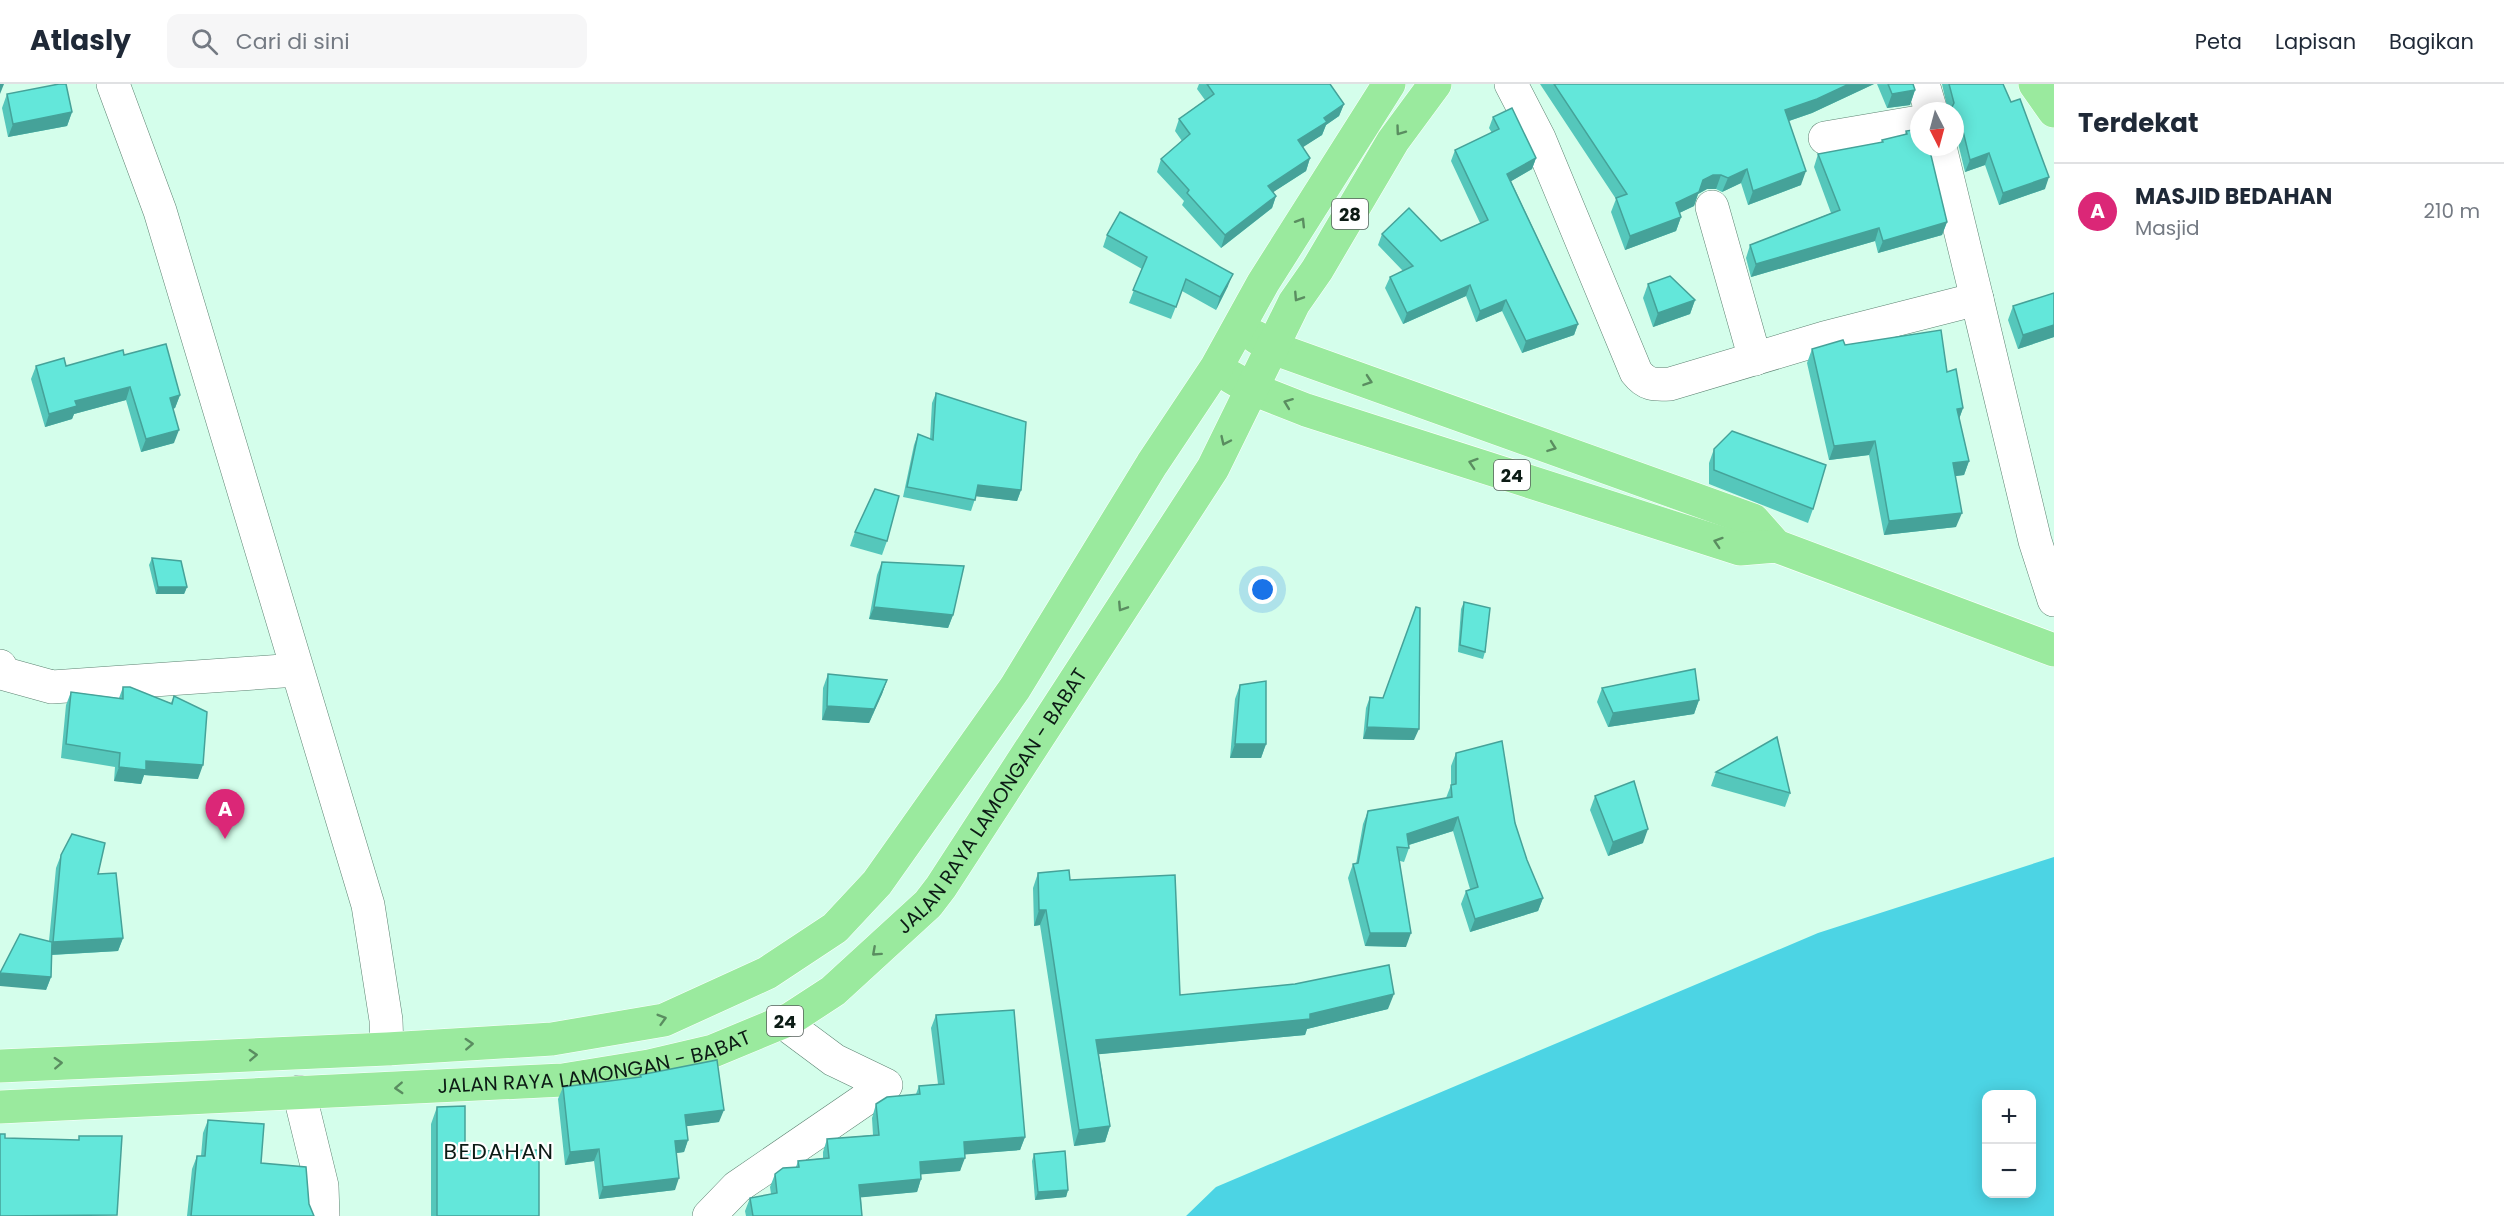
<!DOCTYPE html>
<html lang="id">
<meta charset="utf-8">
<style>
body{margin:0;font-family:Poppins,sans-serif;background:#f6f6f7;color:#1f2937}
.controls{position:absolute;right:18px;bottom:18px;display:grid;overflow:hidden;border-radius:12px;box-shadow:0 3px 15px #0003}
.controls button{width:54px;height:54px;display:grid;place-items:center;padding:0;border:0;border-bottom:2px solid #e0e1e3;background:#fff;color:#1f2937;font:30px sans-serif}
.compass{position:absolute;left:1910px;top:18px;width:54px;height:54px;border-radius:50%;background:#fff;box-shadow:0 3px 15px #0003;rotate:174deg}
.you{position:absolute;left:1263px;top:506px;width:21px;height:21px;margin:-15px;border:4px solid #fff;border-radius:50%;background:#1a73e8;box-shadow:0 0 0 9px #1a73e833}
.badge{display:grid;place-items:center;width:39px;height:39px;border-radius:50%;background:#db2777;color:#fff;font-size:20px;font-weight:700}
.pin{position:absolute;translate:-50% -50px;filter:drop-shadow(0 2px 3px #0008)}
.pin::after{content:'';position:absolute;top:32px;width:21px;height:18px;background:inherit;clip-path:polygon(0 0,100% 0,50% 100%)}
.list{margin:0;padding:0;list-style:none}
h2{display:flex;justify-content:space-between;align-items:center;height:78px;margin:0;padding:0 24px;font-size:26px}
h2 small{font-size:20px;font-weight:400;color:#747a83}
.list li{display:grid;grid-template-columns:39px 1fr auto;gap:18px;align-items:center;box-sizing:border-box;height:96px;padding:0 24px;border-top:2px solid #e0e1e3}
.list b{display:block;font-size:22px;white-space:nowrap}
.list p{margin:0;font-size:20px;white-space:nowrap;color:#747a83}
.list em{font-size:20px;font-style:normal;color:#747a83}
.icon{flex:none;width:33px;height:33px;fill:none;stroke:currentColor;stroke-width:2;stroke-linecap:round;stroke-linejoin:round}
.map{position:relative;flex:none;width:2054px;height:1132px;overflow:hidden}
header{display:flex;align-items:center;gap:36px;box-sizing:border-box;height:84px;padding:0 30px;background:#fff;border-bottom:2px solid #e0e1e3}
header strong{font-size:28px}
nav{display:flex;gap:33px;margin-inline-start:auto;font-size:21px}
.search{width:420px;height:54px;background:#f6f6f7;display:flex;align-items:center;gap:15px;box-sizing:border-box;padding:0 21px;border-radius:12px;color:#747a83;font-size:22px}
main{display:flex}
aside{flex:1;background:#fff}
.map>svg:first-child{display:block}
.water{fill:#4cd4e4;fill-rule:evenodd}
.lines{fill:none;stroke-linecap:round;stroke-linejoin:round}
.minor-casing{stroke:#5d8372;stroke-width:34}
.trunk-casing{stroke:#fff;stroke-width:34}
.minor{stroke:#fff;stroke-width:33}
.trunk{stroke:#9aea9e;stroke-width:33}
.wall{fill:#55c7bb}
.shaded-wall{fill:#45a299}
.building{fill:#63e7da;stroke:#45a299;stroke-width:1.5}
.oneway{stroke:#5a8d60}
.labels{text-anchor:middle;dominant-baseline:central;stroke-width:4.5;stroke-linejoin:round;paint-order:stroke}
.shield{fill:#fff;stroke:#555f5b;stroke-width:1.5}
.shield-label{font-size:18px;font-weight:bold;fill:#0c1b15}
.street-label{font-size:20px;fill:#0c1b15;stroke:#fff}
.quarter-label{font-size:22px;letter-spacing:1.5px;fill:#0c1b15;stroke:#fff}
</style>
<header>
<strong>Atlasly</strong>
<div class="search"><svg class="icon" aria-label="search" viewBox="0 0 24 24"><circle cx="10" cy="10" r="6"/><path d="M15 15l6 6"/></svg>Cari di sini</div>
<nav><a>Peta</a><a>Lapisan</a><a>Bagikan</a></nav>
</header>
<main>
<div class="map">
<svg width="2054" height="1132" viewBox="0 0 2054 1132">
<rect width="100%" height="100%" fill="#d4feeb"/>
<!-- water -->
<path class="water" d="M2054,773V1132H1186L1216,1103L1818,849ZM1986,1010H2032V1110H1986Z"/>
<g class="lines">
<!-- minor casing -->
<g class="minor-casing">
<g id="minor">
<polyline points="113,0 160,127 368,821 386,936 387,965"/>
<path d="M1511,0L1539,54L1636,288C1646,301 1654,301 1670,300L1824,254L1977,215L2035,457L2054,516"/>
<polyline points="1923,0 1931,27"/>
<polyline points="1825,54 1919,38"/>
<polyline points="1940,63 1977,215"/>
<polyline points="1712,123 1755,275"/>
<polyline points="0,582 5,590 52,603 297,586"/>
<polyline points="299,1008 322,1102 323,1132"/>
<polyline points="709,1132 737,1103 886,1001 834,976 783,938"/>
</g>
</g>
<!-- trunk casing -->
<g class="trunk-casing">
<g id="trunk">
<polyline points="2035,0 2054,27"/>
<polyline points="1256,253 1273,264 1753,436 1776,462"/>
<polyline points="1231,293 1250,304 1306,326 1740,465 1776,462 2054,566"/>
<polyline points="0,982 387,965 552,955 664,936 767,889 835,844 877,799 1015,604 1152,380 1216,284 1263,199 1389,0"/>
<path id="s1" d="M0,1023L563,996L649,982L713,967L790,935L833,907L928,820L941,803L1213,384L1294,219L1317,186L1393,57L1435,0"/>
</g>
</g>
<!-- minor -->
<use href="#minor" class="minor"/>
<!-- trunk -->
<use href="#trunk" class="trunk"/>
</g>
<!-- wall -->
<g class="wall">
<polygon points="1199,0 1330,0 1344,20 1339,32 1326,41 1322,51 1302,63 1310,74 1306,87 1273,108 1276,112 1272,124 1221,164 1182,121 1184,117 1157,88 1161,75 1182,57 1175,47 1179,35 1205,16 1197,5"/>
<polygon points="1540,0 1874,0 1812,29 1789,37 1801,101 1748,121 1741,99 1722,108 1716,105 1707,105 1698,110 1694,122 1679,129 1681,133 1676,147 1625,166 1611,128 1616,115"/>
<polygon points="1877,0 1913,0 1915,6 1910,21 1887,24"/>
<polygon points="1942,0 2003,0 2045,105 1999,121 1985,81 1965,88 1958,59 1955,53 1955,27 1948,27"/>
<polygon points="7,10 72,28 67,42 8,53 2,24"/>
<polygon points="1493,33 1536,74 1532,85 1511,97 1578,240 1574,251 1522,269 1502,227 1476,238 1466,212 1403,240 1385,204 1390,193 1403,187 1378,161 1382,150 1441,157 1480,139 1451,77 1455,66 1492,49 1489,44"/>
<polygon points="1906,47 1947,138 1942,151 1878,169 1875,157 1751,193 1746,174 1750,161 1831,129 1814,83 1818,70 1881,59 1882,56 1905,51"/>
<polygon points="1107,151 1228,202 1216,226 1182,207 1171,235 1129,219 1142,185 1103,163"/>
<polygon points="1648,200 1695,216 1690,230 1653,243 1643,214"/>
<polygon points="2054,209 2054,253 2018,265 2008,236 2013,222"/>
<polygon points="1845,261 1947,288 1963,324 1959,335 1969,377 1964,391 1955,392 1956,443 1884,451 1869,371 1829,376 1807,279 1812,265"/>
<polygon points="124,271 180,311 175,324 173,325 174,359 141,368 126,316 74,330 72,335 45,343 31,295 36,282 66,282"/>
<polygon points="936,309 1021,406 1017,417 976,412 971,427 903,413 914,361 918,350 930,355 932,319"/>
<polygon points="1714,365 1813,425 1808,439 1709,400 1709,379"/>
<polygon points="855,448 887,457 882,471 850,462"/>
<polygon points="152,474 187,503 184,510 156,510 149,481"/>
<polygon points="882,478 953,531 948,544 869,535 877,491"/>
<polygon points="1464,518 1485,568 1483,575 1458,568 1461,525"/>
<polygon points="828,590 887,596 882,610 869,639 822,636 823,604"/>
<polygon points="1240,601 1266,660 1261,674 1230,674 1235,615"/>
<polygon points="123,603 171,619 174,612 198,695 144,691 141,700 114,697 115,683 61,674 66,621 71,608 119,614"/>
<polygon points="1602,604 1699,616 1694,630 1608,643 1597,618"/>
<polygon points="1370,613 1414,656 1363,655 1366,624"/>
<polygon points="1456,669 1515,739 1527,776 1543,814 1538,827 1470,848 1461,820 1466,807 1470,805 1453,747 1409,761 1409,764 1404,778 1400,777 1406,863 1365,862 1348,794 1353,780 1356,780 1363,740 1368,727 1446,714 1451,701 1451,682"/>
<polygon points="1716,688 1790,709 1785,723 1711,702"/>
<polygon points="1595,712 1643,759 1608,772 1590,726"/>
<polygon points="61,771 98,790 123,854 118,867 52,871 51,893 46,906 49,857 56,784"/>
<polygon points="1038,789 1070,796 1180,911 1388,925 1307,945 1305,951 1099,970 1110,1042 1105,1058 1074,1062 1040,841 1034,842 1033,804"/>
<polygon points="936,931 1025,1053 1020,1066 965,1070 960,1087 921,1090 921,1095 917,1108 861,1113 862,1132 746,1132 745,1127 750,1114 771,1110 770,1103 775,1090 796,1083 798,1077 823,1074 823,1068 827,1055 873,1051 872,1034 876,1020 916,1010 919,1002 938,1000 931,944"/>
<polygon points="640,991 719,1038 687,1042 688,1056 684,1068 676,1069 675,1106 599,1115 594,1077 565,1081 558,1015 563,1003 640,993"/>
<polygon points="437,1023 465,1067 539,1132 431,1132 431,1040"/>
<polygon points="208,1036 309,1120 314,1132 187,1132 192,1085 197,1072 201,1072 203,1049"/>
<polygon points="1034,1070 1068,1106 1066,1113 1035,1116 1032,1077"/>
</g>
<!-- shaded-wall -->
<g class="shaded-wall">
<polygon points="0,0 4,0 0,10"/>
<polygon points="1849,0 1874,0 1812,29 1780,40 1785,26"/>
<polygon points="1915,6 1910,21 1887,24 1892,10"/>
<polygon points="1344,20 1339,32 1326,41 1322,51 1294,69 1298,56 1324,34"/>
<polygon points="72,28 67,42 8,53 13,40"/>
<polygon points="1989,69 1985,81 1965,88 1970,76"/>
<polygon points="1310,74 1306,87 1264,114 1268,102"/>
<polygon points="1536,74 1532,85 1503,102 1507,90"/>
<polygon points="1747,85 1741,99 1722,108 1728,94"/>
<polygon points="1806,87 1801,101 1748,121 1753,107"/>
<polygon points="1713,91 1721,91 1716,105 1707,105 1698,110 1694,122 1671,133 1676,119 1703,96"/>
<polygon points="2049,93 2045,105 1999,121 2003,109"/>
<polygon points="1276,112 1272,124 1221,164 1225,151"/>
<polygon points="1681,133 1676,147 1625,166 1630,152"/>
<polygon points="1947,138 1942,151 1878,169 1883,157"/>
<polygon points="1879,144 1875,157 1751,193 1756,180"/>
<polygon points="1233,190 1228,202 1216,226 1220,213"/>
<polygon points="1470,201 1466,212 1403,240 1407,229"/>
<polygon points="1506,216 1502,227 1476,238 1480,227"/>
<polygon points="1695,216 1690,230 1653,243 1658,229"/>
<polygon points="1578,240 1574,251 1522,269 1526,257"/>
<polygon points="2054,241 2054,253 2018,265 2023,251"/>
<polygon points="130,303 126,316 74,330 72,335 45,343 49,330 75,317"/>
<polygon points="180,311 175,324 166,327 170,314"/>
<polygon points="1963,324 1958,338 1957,325"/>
<polygon points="179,346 174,359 141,368 146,355"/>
<polygon points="1875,357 1869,371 1829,376 1834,362"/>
<polygon points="1969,377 1964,391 1948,393 1953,379"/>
<polygon points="978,401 1021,406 1017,417 974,412"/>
<polygon points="1962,429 1956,443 1884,451 1889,437"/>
<polygon points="158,503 187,503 184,510 156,510"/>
<polygon points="874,523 953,531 948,544 869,535"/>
<polygon points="887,596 882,610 869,639 822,636 827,622"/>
<polygon points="1699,616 1694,630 1608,643 1613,629"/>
<polygon points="1367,643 1419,645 1414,656 1363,655"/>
<polygon points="1235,660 1266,660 1261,674 1230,674"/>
<polygon points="146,677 203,681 198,695 144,691 141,700 114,697 119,683"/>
<polygon points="1458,733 1453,747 1402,763 1407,750"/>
<polygon points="1648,745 1643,759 1608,772 1613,758"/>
<polygon points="1543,814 1538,827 1470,848 1475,835"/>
<polygon points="1039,826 1046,826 1040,841 1034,842"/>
<polygon points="1370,849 1411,849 1406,863 1365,862"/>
<polygon points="123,854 118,867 48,871 53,858"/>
<polygon points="0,889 51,893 46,906 0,902"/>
<polygon points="1394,910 1388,925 1307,945 1305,951 1091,971 1096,956 1310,930"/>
<polygon points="724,1026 719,1038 681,1043 685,1031"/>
<polygon points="1110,1042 1105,1058 1074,1062 1079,1046"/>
<polygon points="1025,1053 1020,1066 959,1071 964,1058"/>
<polygon points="688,1056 684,1068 670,1070 675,1057"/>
<polygon points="599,1065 594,1077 565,1081 570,1068"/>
<polygon points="965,1074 960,1087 915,1091 920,1078"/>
<polygon points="679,1094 675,1106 599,1115 603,1103"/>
<polygon points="921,1095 917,1108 855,1114 859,1101"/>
<polygon points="1068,1106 1066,1113 1035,1116 1038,1108"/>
</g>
<!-- building -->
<g class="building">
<polygon points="59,0 66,0 72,28 13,40 7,10"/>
<polygon points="1207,0 1330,0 1344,20 1324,34 1327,38 1298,56 1310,74 1268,102 1276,112 1225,151 1187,109 1189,106 1161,75 1190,50 1179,35 1214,10"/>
<polygon points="1554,0 1849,0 1817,15 1785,26 1806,87 1753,107 1747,85 1728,94 1721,91 1713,91 1703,96 1699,108 1676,119 1681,133 1630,152 1616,114 1627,110"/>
<polygon points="1888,0 1913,0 1915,6 1892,10"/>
<polygon points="1949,0 2003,0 2011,18 2020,15 2049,93 2003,109 1989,69 1970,76 1963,47 1958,39 1955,36 1955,27 1950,27 1954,19"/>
<polygon points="1512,24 1536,74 1507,90 1578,240 1526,257 1506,216 1480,227 1470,201 1407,229 1390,193 1413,182 1382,150 1409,124 1441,157 1488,136 1455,66 1499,45 1493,33"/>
<polygon points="1919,45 1919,63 1929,63 1947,138 1883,157 1879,144 1756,180 1750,161 1840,126 1818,70 1883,58 1882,56 1907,50 1906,47"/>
<polygon points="1120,128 1233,190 1220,213 1186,195 1176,223 1133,206 1147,173 1107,151"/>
<polygon points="1670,192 1695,216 1658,229 1648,200"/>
<polygon points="2054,209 2054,241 2023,251 2013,222"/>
<polygon points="1941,246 1947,288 1956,285 1963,324 1957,325 1969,377 1953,379 1962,429 1889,437 1875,357 1834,362 1812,265 1843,256 1845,261"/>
<polygon points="166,260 180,311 170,314 179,346 146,355 130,303 75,317 77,322 49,330 36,282 64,274 66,282 123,266 124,271"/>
<polygon points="936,309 1026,338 1021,406 978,401 975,416 907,403 918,350 933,356"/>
<polygon points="1732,347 1826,381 1813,425 1714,386 1714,365"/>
<polygon points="875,405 899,412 887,457 855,448"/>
<polygon points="152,474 181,477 187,503 158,503"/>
<polygon points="882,478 964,482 953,531 874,523"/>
<polygon points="1464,518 1490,524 1485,568 1460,561"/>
<polygon points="1416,523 1420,524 1419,645 1367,643 1370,613 1383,614"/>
<polygon points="1695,585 1699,616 1613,629 1602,604"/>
<polygon points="828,590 887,596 874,625 827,622"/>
<polygon points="1266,597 1266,660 1235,660 1240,601"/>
<polygon points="123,603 130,603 172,620 174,612 207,628 203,681 146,677 146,686 119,683 120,669 66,660 71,608 123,615"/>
<polygon points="1777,653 1790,709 1716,688"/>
<polygon points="1502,657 1515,739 1527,776 1543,814 1475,835 1466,807 1478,803 1458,733 1407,750 1409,764 1397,763 1411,849 1370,849 1353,780 1358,779 1368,727 1452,713 1451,701 1456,700 1456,669"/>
<polygon points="1634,697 1648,745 1613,758 1595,712"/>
<polygon points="72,750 105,759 98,790 116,789 123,854 53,858 61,771"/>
<polygon points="1069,786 1070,796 1175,791 1180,911 1295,900 1389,881 1394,910 1310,930 1310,935 1096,956 1110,1042 1079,1046 1046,826 1039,826 1038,789"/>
<polygon points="20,850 52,858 51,893 0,889"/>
<polygon points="1014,926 1025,1053 964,1058 965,1074 920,1078 921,1095 859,1101 862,1132 753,1132 750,1114 777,1109 775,1090 783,1084 799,1083 798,1077 829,1074 827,1055 879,1051 876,1020 887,1013 920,1010 919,1002 944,1000 936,931"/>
<polygon points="717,976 724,1026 685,1031 688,1056 675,1057 679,1094 603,1103 599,1065 570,1068 563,1003 641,993 640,991"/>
<polygon points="465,1022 465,1067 539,1066 539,1132 437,1132 437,1023"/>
<polygon points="208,1036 264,1040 261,1079 306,1083 309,1120 314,1132 191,1132 197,1072 205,1072"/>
<polygon points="0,1050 5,1050 5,1054 79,1056 79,1052 122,1052 117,1131 0,1132"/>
<polygon points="1065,1067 1068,1106 1038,1108 1034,1070"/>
</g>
<!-- one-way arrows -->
<defs><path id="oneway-chevron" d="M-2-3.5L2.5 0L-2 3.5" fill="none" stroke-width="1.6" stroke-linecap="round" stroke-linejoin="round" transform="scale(1.5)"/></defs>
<g class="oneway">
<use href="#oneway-chevron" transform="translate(1400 47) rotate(126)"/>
<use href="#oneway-chevron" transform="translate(1301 138) rotate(-58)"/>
<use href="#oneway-chevron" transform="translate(1298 213) rotate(123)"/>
<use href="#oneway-chevron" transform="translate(1368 297) rotate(19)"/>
<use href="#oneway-chevron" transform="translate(1288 319) rotate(-159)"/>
<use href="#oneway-chevron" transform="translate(1225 357) rotate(115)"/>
<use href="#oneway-chevron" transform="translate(1552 363) rotate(20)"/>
<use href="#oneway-chevron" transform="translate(1473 379) rotate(-162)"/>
<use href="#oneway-chevron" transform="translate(1718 458) rotate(-162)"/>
<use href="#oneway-chevron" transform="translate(1122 523) rotate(123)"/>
<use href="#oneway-chevron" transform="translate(876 868) rotate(138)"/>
<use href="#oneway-chevron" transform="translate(662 935) rotate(-16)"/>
<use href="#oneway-chevron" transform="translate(469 960) rotate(-3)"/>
<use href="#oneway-chevron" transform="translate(253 971) rotate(-3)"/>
<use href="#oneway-chevron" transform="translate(58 979) rotate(-3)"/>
<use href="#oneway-chevron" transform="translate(399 1004) rotate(177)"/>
</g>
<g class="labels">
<!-- shield labels -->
<g class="shield">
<rect x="1332" y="115" width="36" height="30" rx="4.5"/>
<rect x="1494" y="376" width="36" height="30" rx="4.5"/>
<rect x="767" y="922" width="36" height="30" rx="4.5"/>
</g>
<g class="shield-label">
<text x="1350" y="130">28</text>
<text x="1512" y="391">24</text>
<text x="785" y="937">24</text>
</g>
<!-- street labels -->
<g class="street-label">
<text stroke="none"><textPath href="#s1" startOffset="1101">JALAN RAYA LAMONGAN - BABAT</textPath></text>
<text stroke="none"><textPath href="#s1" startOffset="597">JALAN RAYA LAMONGAN - BABAT</textPath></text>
</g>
<!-- quarter labels -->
<g class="quarter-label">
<text x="499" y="1067">BEDAHAN</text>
</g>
</g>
</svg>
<div class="controls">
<button>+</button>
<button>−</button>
</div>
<svg class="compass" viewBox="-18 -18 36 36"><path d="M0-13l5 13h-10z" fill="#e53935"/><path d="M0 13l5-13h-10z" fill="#747a83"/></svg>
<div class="you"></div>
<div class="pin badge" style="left:225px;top:755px">A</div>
</div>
<aside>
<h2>Terdekat<small></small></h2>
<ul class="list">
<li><span class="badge">A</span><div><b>MASJID BEDAHAN</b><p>Masjid</p></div><em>210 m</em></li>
</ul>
</aside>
</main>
